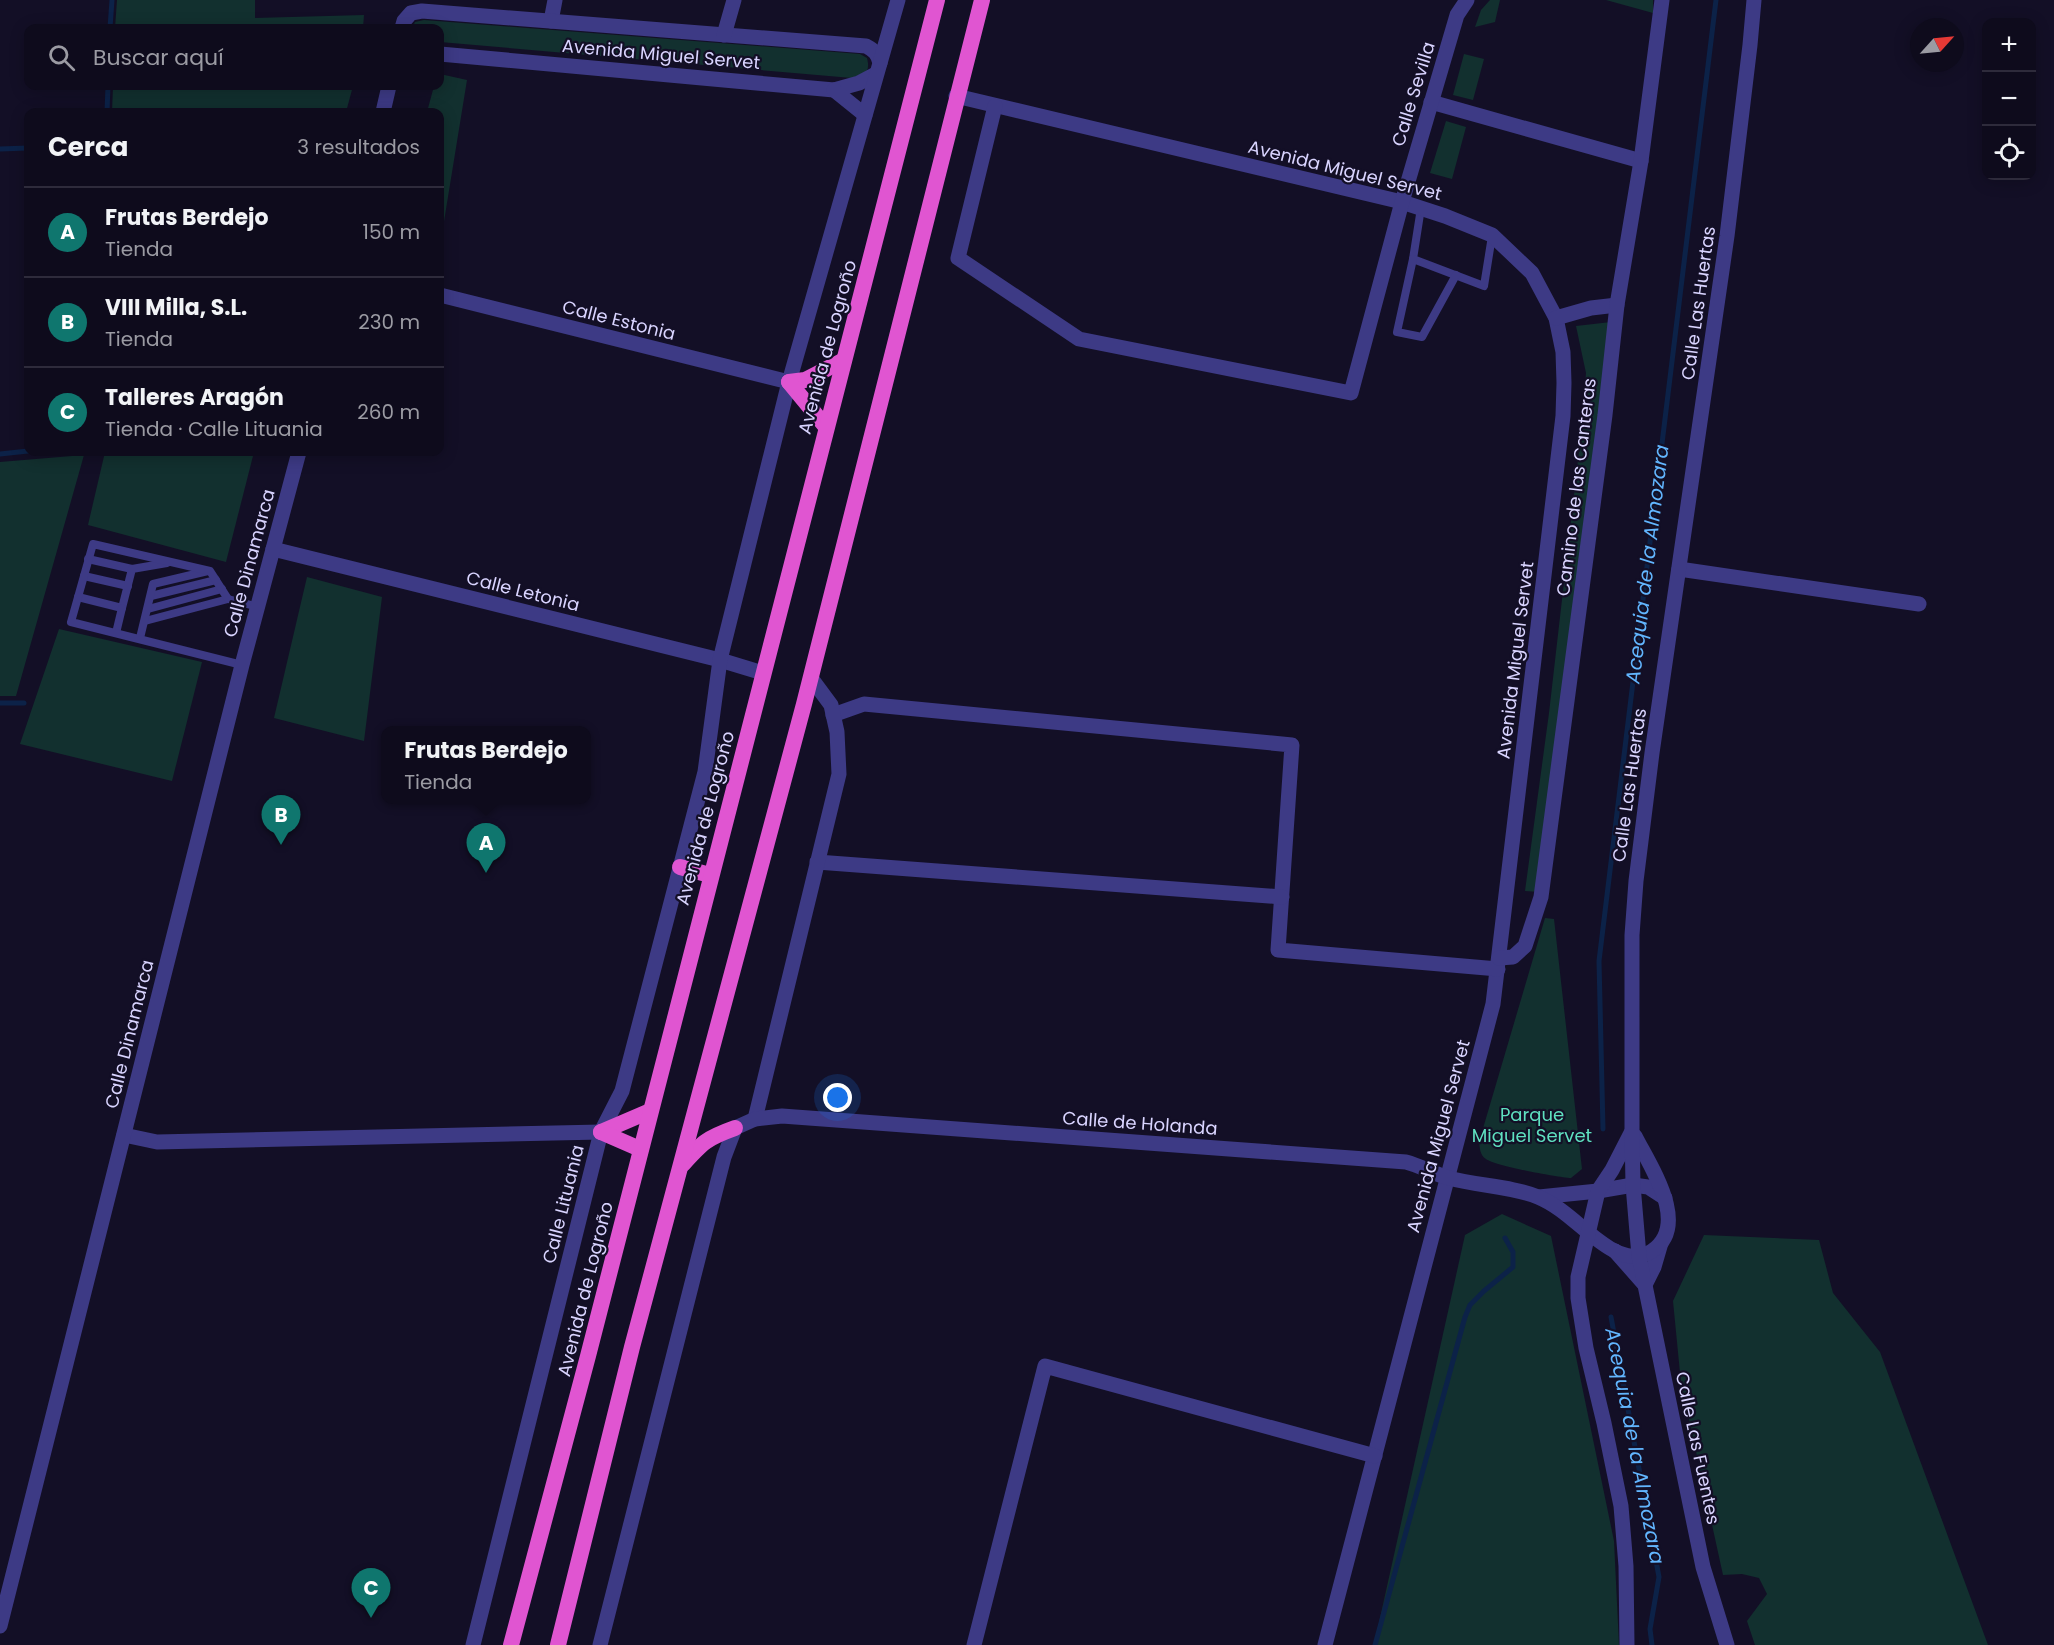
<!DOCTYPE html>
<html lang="es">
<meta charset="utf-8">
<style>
body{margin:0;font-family:Poppins,sans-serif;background:#171425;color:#f1f3f6}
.controls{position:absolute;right:18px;top:18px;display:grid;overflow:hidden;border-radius:12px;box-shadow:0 3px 15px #0003}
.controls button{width:54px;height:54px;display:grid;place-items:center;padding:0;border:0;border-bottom:2px solid #2e2b3b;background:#0e0b1c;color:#f1f3f6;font:30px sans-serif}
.compass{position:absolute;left:1910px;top:18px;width:54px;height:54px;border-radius:50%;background:#0e0b1c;box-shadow:0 3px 15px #0003;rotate:63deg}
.you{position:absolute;left:838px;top:1098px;width:21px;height:21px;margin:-15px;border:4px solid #fff;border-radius:50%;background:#1a73e8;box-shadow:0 0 0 9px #1a73e833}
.badge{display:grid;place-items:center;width:39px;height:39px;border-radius:50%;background:#0f766e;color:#fff;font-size:20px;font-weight:700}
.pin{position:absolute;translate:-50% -50px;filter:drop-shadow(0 2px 3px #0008)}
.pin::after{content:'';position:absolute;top:32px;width:21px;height:18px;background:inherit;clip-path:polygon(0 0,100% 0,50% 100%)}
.popup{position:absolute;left:381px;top:726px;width:210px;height:78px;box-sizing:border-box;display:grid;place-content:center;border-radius:12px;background:#0e0b1c;filter:drop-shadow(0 2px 4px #0005);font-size:20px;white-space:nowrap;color:#9b9ba3}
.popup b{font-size:22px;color:#f1f3f6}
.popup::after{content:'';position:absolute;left:50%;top:100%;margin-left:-12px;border:12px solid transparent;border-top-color:#0e0b1c}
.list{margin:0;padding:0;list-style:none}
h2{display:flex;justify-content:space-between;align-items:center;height:78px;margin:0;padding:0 24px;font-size:26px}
h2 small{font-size:20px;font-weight:400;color:#9b9ba3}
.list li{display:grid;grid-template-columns:39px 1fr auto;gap:18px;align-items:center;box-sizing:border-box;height:90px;padding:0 24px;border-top:2px solid #2e2b3b}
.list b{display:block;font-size:22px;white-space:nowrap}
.list p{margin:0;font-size:20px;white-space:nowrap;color:#9b9ba3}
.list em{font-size:20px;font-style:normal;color:#9b9ba3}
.icon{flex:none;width:33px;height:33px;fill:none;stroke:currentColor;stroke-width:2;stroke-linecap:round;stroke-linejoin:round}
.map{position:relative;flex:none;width:2054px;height:1645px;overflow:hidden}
.search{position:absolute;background:#0e0b1c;box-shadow:0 3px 15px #0003;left:24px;top:24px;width:420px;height:66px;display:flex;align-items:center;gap:15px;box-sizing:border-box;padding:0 21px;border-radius:12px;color:#9b9ba3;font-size:22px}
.panel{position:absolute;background:#0e0b1c;box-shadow:0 3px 15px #0003;left:24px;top:108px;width:420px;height:348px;border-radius:12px}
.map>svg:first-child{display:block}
.green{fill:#12302f}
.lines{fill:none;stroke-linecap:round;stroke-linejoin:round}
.stream{stroke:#0c2248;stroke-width:5}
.service{stroke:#3d3a85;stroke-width:8}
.minor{stroke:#3d3a85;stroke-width:15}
.trunk{stroke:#e055d1;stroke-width:16}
.labels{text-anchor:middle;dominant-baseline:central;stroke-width:4.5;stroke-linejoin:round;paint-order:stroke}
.street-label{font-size:18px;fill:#d9d4ff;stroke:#130f26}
.park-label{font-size:18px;fill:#5fe0c0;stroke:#130f26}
.water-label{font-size:20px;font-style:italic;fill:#62b6ff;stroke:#130f26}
</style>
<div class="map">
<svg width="2054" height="1645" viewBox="0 0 2054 1645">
<rect width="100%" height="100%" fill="#130f26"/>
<!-- green -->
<g class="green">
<polygon points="117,0 255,0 255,18 364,15 363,28 115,28"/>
<polygon points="1490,0 1500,0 1495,22 1475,27 1481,10"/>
<polygon points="1606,0 1653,0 1653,13"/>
<path d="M424,20L860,54L867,58C871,74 864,72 852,78L440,42V28H412L415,22Z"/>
<polygon points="1464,54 1484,59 1473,100 1453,95"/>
<polygon points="440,74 467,80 440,246 440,112 427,112 434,86 440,86"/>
<polygon points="113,86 353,86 346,112 112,112"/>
<polygon points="1446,121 1466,127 1452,179 1430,173"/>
<polygon points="1611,322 1540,892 1525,891 1549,713 1581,434 1586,373 1576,326"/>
<polygon points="105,452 254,452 226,562 88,525"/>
<polygon points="84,455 16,696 0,696 0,462"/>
<polygon points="307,577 382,597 364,741 274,718"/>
<polygon points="59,629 202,662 172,781 20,744"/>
<path d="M1545,918L1554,919L1582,1169L1571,1178C1557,1177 1495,1166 1486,1159C1480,1155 1480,1149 1479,1142Z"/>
<polygon points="1502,1214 1551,1236 1614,1541 1619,1645 1374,1645 1465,1235"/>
<polygon points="1704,1235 1819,1240 1833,1293 1880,1352 1988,1645 1755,1645 1747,1621 1767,1594 1759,1578 1742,1574 1723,1575 1681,1383 1673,1301"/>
</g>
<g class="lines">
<!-- stream -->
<g class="stream">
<polyline points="110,28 112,0"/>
<polyline points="107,112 108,86"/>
<polyline points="0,149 28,148"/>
<polyline points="0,454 28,451"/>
<polyline points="0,703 24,703"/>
<polyline points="1603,1129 1599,961 1716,0"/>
<polyline points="1611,1317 1659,1577 1650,1629 1652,1645"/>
<polyline points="1375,1645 1465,1317 1470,1305 1484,1291 1513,1267 1513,1252 1505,1238"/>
</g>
<!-- service -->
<g class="service">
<polyline points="1421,208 1413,259 1484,286 1492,236"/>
<polyline points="1413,259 1397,332 1422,337 1456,275"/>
<polyline points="88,559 132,569"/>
<polyline points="84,576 128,586"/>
<polyline points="151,596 216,580"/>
<polyline points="78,597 122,608 132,569 167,563"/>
<polyline points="148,609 222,589"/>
<polyline points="145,621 228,599"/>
<polyline points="116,633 122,608"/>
<polyline points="140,638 153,584 208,571"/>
<polyline points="242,665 71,622 93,544 210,571 228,599 258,607"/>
</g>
<!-- minor -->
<g class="minor">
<polyline points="551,21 555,0"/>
<path d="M402,28L404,21L411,13L422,11L866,46C874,50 878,54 880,63"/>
<polyline points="724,35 734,0"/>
<polyline points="440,54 834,90 859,83 876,74"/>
<polyline points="834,90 865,115"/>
<polyline points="956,96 1402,202 1445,216 1492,235 1532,273 1556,318 1563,352 1564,383 1563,416 1493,1004 1325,1645"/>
<polyline points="1431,102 1641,161"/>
<polyline points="995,106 958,258 1079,339 1351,393 1402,202 1457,15 1467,0"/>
<polyline points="383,112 389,86"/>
<polyline points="440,295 789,382"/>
<polyline points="1556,318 1591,308 1617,305"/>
<polyline points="273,549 720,660 763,673"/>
<polyline points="1679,569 1919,604"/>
<polyline points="833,715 864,704 1292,745 1278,950 1498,969"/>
<polyline points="817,862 1282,897"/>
<polyline points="1499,958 1513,957 1525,946 1541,897 1605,415 1617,305 1641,161 1662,0"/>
<polyline points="755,1119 839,774 837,732 831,705 811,678"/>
<polyline points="124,1135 157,1142 601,1132"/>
<polyline points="1539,1197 1598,1191 1633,1185 1648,1187 1665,1198"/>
<polyline points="1615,1251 1645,1285 1654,1267 1661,1243"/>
<polyline points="0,1626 242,665 299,452"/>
<polyline points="473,1645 601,1132 622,1091 705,772 720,660 789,382 898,0"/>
<path d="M600,1645L724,1157L735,1128L755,1119L782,1116L1406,1162C1421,1166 1434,1174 1449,1178C1478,1186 1511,1186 1538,1197C1567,1209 1587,1236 1613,1250C1625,1257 1640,1259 1652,1251C1691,1225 1650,1166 1635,1136"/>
<polyline points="974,1645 1045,1366 1375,1456"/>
<polyline points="1627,1645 1626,1566 1621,1506 1604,1423 1586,1348 1578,1298 1578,1277 1598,1191 1612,1170 1631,1133"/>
<polyline points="1727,1645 1703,1567 1639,1256 1633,1185 1632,1131 1632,935 1636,881 1652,753 1727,236 1750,45 1754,0"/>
</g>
<!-- trunk -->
<g class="trunk">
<polyline points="789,382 805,380 844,360"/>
<polyline points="789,382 826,427"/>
<polyline points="680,867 710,875"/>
<polyline points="601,1132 650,1111"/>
<polyline points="601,1132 640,1149"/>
<path d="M683,1164C703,1142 707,1138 735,1128"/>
<polyline points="511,1645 588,1356 937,0"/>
<polyline points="558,1645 632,1347 804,704 982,0"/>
</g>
</g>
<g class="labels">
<!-- street labels -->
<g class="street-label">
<text transform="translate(661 54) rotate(5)">Avenida Miguel Servet</text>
<text transform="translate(1413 94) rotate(-73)">Calle Sevilla</text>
<text transform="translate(1345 170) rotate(14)">Avenida Miguel Servet</text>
<text transform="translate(1698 303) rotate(-82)">Calle Las Huertas</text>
<text transform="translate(619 320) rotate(14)">Calle Estonia</text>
<text transform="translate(827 347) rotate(-75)">Avenida de Logroño</text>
<text transform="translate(1576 487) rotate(-83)">Camino de las Canteras</text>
<text transform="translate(249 563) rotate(-75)">Calle Dinamarca</text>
<text transform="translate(523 591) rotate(14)">Calle Letonia</text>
<text transform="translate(1515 660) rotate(-83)">Avenida Miguel Servet</text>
<text transform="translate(1629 785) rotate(-82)">Calle Las Huertas</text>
<text transform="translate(705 818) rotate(-75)">Avenida de Logroño</text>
<text transform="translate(129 1034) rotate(-76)">Calle Dinamarca</text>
<text transform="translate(1140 1123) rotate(4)">Calle de Holanda</text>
<text transform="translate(1438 1136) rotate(-75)">Avenida Miguel Servet</text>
<text transform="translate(563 1204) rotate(-76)">Calle Lituania</text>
<text transform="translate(585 1289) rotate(-76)">Avenida de Logroño</text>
<text transform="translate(1698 1448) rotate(78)">Calle Las Fuentes</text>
</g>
<!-- park labels -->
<g class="park-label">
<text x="1532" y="1114">Parque<tspan x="1532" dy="21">Miguel Servet</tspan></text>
</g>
<!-- water labels -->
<g class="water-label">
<text transform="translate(1647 564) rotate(-83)">Acequia de la Almozara</text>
<text transform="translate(1635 1446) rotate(79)">Acequia de la Almozara</text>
</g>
</g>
</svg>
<div class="controls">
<button>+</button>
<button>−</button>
<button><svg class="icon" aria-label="locate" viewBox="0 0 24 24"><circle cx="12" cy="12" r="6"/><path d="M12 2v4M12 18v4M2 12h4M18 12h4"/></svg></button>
</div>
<svg class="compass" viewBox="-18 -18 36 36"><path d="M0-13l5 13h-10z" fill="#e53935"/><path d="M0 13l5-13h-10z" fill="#9b9ba3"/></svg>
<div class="you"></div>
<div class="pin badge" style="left:486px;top:873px">A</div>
<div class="popup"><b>Frutas Berdejo</b>Tienda</div>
<div class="pin badge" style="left:281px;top:845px">B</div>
<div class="pin badge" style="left:371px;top:1618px">C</div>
<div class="search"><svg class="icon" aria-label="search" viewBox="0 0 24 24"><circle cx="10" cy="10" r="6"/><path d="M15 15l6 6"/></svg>Buscar aquí</div>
<section class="panel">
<h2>Cerca<small>3 resultados</small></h2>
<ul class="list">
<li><span class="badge">A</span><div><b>Frutas Berdejo</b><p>Tienda</p></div><em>150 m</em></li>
<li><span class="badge">B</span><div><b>VIII Milla, S.L.</b><p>Tienda</p></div><em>230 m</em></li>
<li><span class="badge">C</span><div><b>Talleres Aragón</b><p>Tienda · Calle Lituania</p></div><em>260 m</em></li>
</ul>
</section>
</div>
